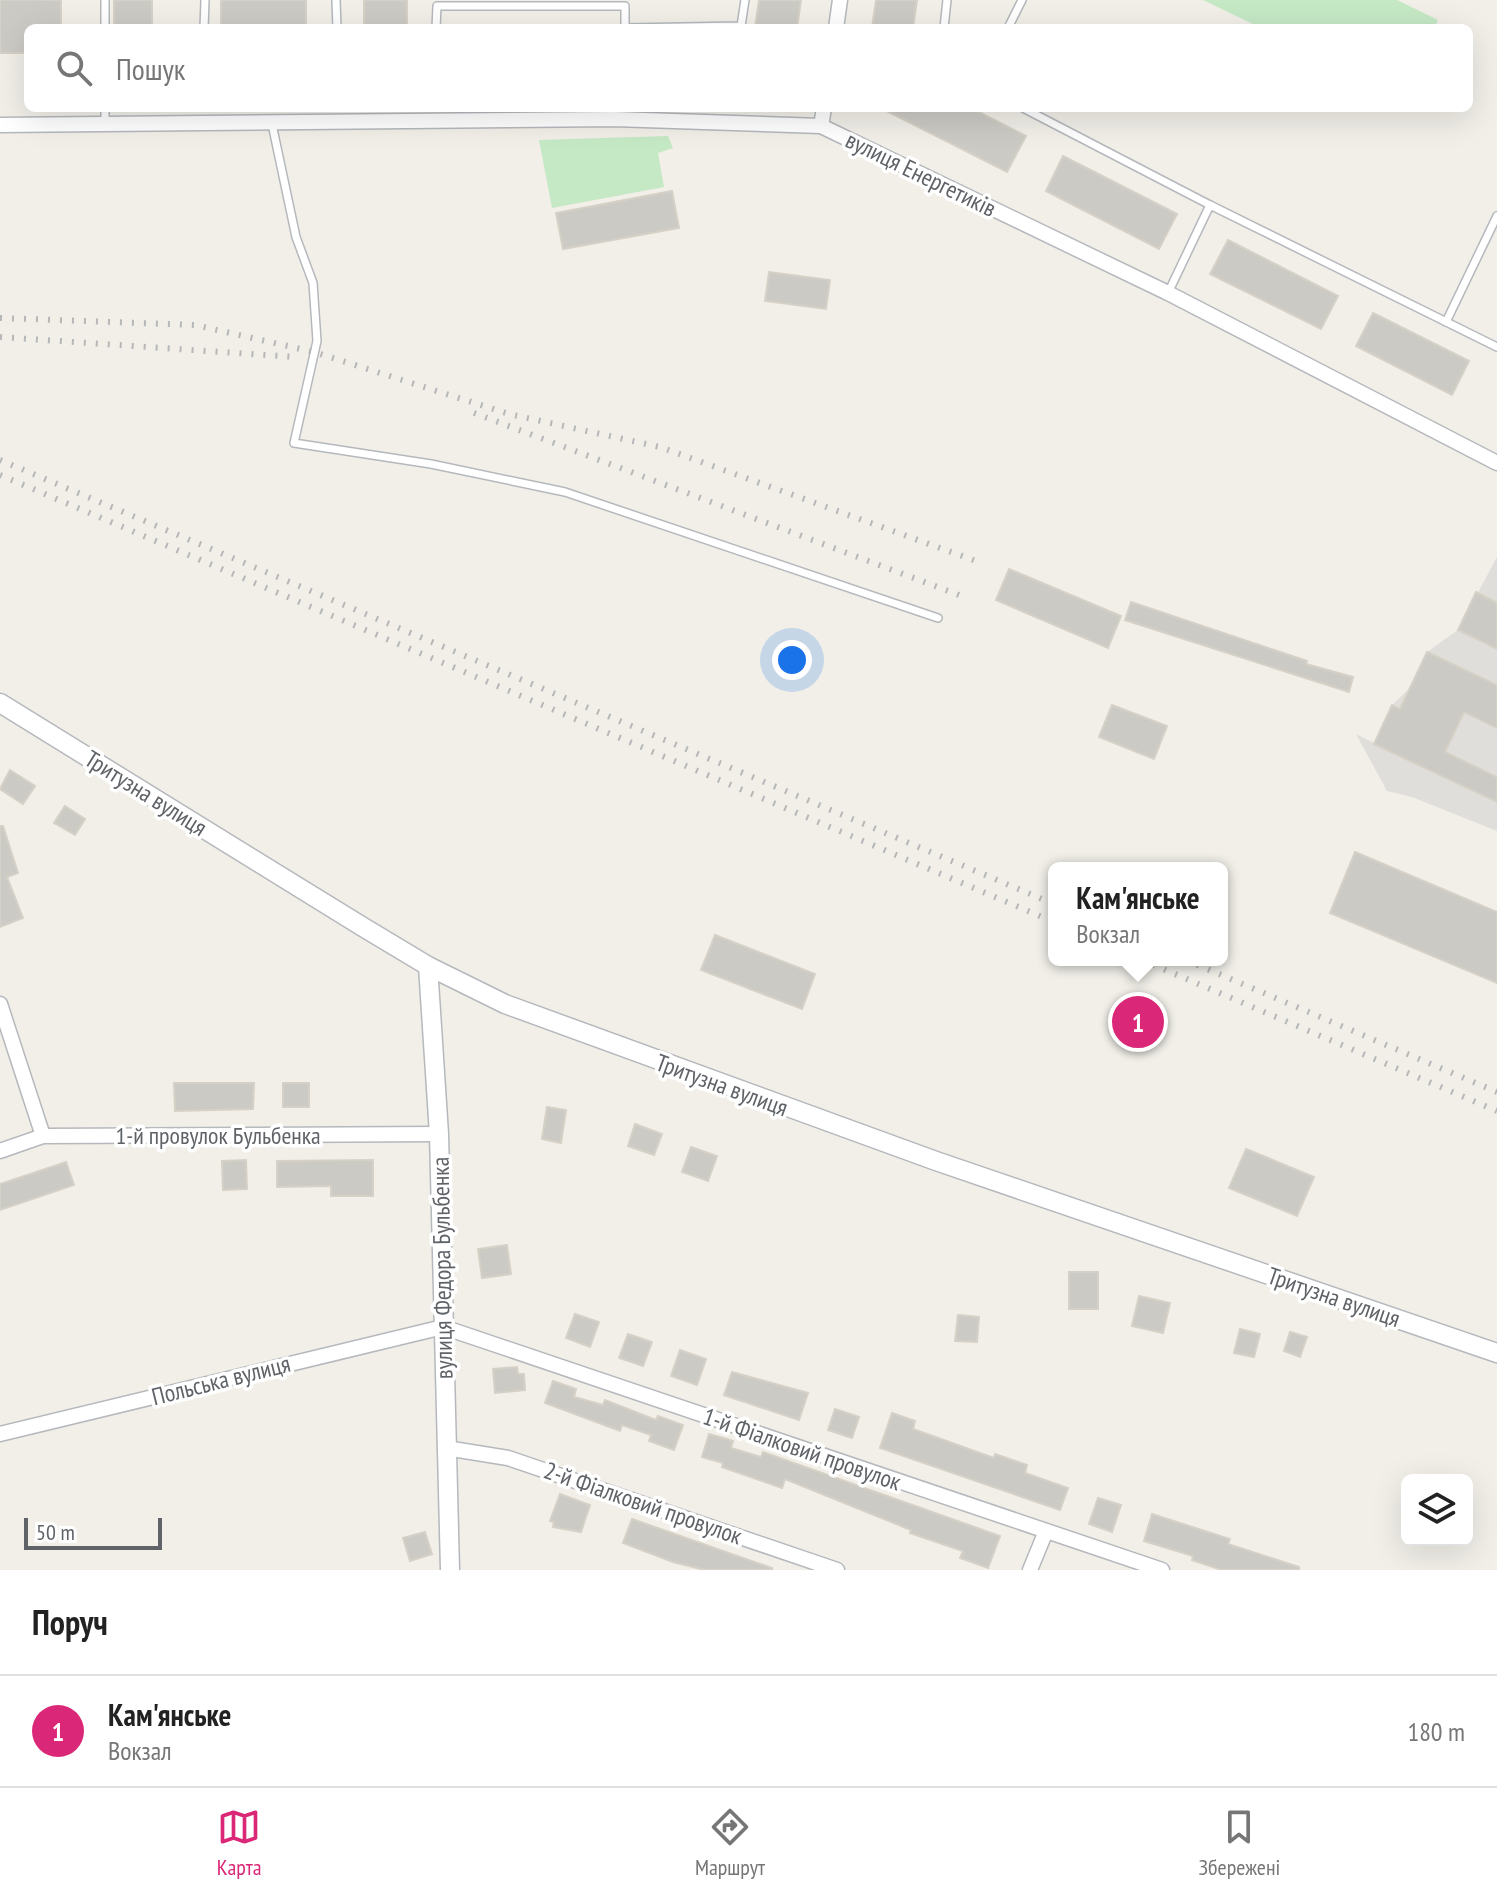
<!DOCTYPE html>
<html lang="uk">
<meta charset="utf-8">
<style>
body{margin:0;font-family:"PT Sans Narrow",sans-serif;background:#f2f2f2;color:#222}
.controls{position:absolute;right:24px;bottom:24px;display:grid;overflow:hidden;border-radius:12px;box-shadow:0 8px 32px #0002}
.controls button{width:72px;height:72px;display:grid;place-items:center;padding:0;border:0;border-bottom:2px solid #e0e0e0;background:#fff;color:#222;font:40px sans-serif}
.scale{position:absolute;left:24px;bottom:20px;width:138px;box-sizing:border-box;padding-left:8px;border:4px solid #5f6368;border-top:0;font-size:22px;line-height:28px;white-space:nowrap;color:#5f6368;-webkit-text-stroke:6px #fff;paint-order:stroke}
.you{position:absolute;left:792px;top:660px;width:28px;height:28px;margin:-20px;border:6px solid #fff;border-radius:50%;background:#1a73e8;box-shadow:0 0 0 12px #1a73e833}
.badge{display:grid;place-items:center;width:52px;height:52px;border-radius:50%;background:#db2777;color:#fff;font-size:26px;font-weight:700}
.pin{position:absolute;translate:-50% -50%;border:4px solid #fff;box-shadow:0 2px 8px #0006}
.popup{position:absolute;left:1048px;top:862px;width:180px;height:104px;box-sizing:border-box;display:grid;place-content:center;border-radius:12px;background:#fff;filter:drop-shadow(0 2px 6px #0005);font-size:26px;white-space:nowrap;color:#767676}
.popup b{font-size:30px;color:#222}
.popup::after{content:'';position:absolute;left:50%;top:100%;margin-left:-16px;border:16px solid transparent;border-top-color:#fff}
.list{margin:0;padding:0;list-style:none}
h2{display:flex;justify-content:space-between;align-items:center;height:104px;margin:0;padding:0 32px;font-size:34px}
h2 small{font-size:26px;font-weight:400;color:#767676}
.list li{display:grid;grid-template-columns:52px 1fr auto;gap:24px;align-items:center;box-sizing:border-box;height:112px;padding:0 32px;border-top:2px solid #e0e0e0}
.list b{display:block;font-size:30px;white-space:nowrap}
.list p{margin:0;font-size:26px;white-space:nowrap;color:#767676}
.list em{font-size:26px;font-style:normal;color:#767676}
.icon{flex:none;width:44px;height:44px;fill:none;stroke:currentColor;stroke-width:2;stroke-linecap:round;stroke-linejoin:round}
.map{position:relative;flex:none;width:1497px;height:1570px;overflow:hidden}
.search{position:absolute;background:#fff;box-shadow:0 8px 32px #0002;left:24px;right:24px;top:24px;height:88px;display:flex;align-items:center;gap:20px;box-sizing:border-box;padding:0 28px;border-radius:12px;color:#767676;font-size:30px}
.sheet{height:216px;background:#fff}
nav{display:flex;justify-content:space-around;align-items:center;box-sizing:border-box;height:112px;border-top:2px solid #e0e0e0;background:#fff;font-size:22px;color:#767676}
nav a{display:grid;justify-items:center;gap:4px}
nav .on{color:#db2777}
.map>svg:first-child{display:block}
.industrial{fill:#e0deda}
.green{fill:#c5e8c5}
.building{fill:#cccac5;stroke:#d6d1c6;stroke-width:2}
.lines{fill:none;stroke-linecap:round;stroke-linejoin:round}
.service-casing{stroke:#b5b8bc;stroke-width:10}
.minor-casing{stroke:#b5b8bc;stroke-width:17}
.tertiary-casing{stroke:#b5b8bc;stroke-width:21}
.service{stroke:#fff;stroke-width:7}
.minor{stroke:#fff;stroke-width:14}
.tertiary{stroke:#fff;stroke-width:18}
.rail{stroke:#b6b7b8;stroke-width:6;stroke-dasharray:2 10;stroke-linecap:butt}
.labels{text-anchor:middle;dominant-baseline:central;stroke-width:7;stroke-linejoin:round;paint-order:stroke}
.street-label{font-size:24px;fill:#5f6368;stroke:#fff}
</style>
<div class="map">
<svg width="1497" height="1570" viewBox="0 0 1497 1570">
<rect width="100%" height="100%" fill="#f1efe8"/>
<!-- industrial -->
<polygon class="industrial" points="1497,557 1497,831 1412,797 1387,791 1356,734 1374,743 1392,705 1411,687 1427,652 1458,630"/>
<!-- green -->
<g class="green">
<polygon points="1203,0 1397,0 1438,20 1434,28 1261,28"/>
<polygon points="668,136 673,148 658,153 664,187 552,208 539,140"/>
</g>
<!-- building -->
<g class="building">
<polygon points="0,0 61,0 61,28 28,28 28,53 0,53"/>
<rect x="114" y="0" width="38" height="28"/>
<rect x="221" y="0" width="85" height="28"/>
<rect x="364" y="0" width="43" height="28"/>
<polygon points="759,0 801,0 797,28 755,28"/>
<polygon points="876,0 917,0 913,28 872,28"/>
<polygon points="881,108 971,108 1026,136 1007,172"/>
<polygon points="1063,156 1177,214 1159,249 1046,191"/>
<polygon points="672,191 679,228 563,249 556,213"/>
<polygon points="1228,240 1338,296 1321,329 1210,274"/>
<polygon points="769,272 830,280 826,309 765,301"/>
<polygon points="1373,313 1469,361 1452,395 1356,346"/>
<polygon points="1009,569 1121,616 1108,648 996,600"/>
<polygon points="1476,592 1497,603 1497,649 1458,630"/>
<polygon points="1131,602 1307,661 1306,664 1353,677 1349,692 1125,620"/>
<polygon points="1427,652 1497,685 1497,728 1464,712 1445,752 1497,777 1497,802 1374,744 1392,705 1400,709"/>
<polygon points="1112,705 1167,726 1154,759 1099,737"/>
<polygon points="10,770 35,786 23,804 0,789"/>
<polygon points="65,806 85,819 75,835 54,823"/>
<polygon points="0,826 3,826 18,873 7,877 23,918 0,927"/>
<polygon points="1355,852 1497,912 1497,983 1330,913"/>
<polygon points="715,935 815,974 802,1009 701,970"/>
<polygon points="174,1083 254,1083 253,1109 175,1111"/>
<rect x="283" y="1083" width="26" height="24"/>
<polygon points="547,1107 566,1110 561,1143 542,1139"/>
<polygon points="635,1124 662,1134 654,1155 628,1146"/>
<polygon points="691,1147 717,1156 708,1181 682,1172"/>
<polygon points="1246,1149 1314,1177 1297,1216 1229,1188"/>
<polygon points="246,1160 247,1189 223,1190 222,1161"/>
<polygon points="373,1160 373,1196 331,1196 331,1186 277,1187 277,1161"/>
<polygon points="66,1162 74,1185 0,1210 0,1184"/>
<polygon points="507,1245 511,1274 482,1278 478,1249"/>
<rect x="1069" y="1272" width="29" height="37"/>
<polygon points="1139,1296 1170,1303 1163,1333 1132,1326"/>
<polygon points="575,1314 599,1322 590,1347 566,1338"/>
<polygon points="958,1315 979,1317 977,1342 955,1341"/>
<polygon points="1240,1329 1260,1334 1254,1357 1234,1353"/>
<polygon points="1290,1332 1307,1337 1300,1357 1284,1351"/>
<polygon points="628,1334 652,1342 643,1366 619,1358"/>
<polygon points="680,1350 706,1359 697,1385 671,1376"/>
<polygon points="517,1367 518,1374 524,1374 525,1390 495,1393 493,1369"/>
<polygon points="732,1372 808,1393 799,1420 724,1395"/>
<polygon points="553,1381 576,1389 574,1397 603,1405 605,1400 656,1420 658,1416 683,1425 674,1450 649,1441 651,1435 622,1425 620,1431 545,1403"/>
<polygon points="835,1409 859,1417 852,1438 828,1430"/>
<polygon points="892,1413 915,1421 913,1429 994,1458 995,1454 1027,1465 1025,1473 1068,1488 1060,1510 880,1448"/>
<polygon points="709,1434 733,1441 731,1448 761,1457 763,1452 1000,1536 988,1568 960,1558 963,1551 910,1533 911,1530 785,1479 782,1488 722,1467 723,1463 702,1457"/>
<polygon points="560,1494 590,1505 581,1532 553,1527 554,1522 550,1521"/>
<polygon points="1098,1498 1121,1505 1112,1532 1089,1524"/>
<polygon points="1152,1514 1230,1539 1228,1544 1299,1567 1299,1570 1222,1570 1192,1560 1193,1556 1144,1541"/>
<polygon points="632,1519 772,1568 772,1570 705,1570 673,1562 623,1543"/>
<polygon points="425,1532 432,1554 410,1561 403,1538"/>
</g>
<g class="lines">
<!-- service casing -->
<g class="service-casing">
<g id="service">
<polyline points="105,0 105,28"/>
<polyline points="336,0 337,28"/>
<polyline points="204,28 205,0"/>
<polyline points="436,28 437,6 625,6 625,26"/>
<polyline points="625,28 741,26 745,0"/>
<polyline points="944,28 947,0"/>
<polyline points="1008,28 1022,0"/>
<polyline points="105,108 105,125"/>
<polyline points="1023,108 1210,205 1168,293"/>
<polyline points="272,124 296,237 313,283 317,341 294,443 431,464 565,492 938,618"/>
<polyline points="1210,205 1497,347"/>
<polyline points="1446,322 1497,216"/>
</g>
</g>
<!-- minor casing -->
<g class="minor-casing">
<g id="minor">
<polyline points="836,28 840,0"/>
<polyline points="0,125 614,119 821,126 1168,293 1497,463"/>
<polyline points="821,126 824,108"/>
<polyline points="0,1004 43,1136"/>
<polyline points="0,1151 43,1136 439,1134"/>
<polyline points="0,1434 443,1327 1162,1570"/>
<polyline points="446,1448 508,1458 837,1570"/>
<polyline points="1030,1570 1046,1531"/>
</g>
</g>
<!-- tertiary casing -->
<g class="tertiary-casing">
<g id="tertiary">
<polyline points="0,703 363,927 428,966 505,1004 936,1161 1497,1353"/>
<polyline points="428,966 439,1134 450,1570"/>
</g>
</g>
<!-- service -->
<use href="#service" class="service"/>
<!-- minor -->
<use href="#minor" class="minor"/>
<!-- tertiary -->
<use href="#tertiary" class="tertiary"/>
<!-- rail -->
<g class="rail">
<polyline points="0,318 195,325 314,352 509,414 660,447 979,562"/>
<polyline points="0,337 295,357"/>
<polyline points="474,413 959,595"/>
<polyline points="0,460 1054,904"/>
<polyline points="0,475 1054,922"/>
<polyline points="1142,960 1497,1111"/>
<polyline points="1186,960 1497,1092"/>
</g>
</g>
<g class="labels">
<!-- street labels -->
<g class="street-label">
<text transform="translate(921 174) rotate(26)">вулиця Енергетиків</text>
<text transform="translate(146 793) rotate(32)">Тритузна вулиця</text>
<text transform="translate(722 1085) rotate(20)">Тритузна вулиця</text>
<text x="218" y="1135">1-й провулок Бульбенка</text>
<text transform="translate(442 1268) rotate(-91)">вулиця Федора Бульбенка</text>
<text transform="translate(1334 1297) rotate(19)">Тритузна вулиця</text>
<text transform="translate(221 1380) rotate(-14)">Польська вулиця</text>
<text transform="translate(802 1449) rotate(19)">1-й Фіалковий провулок</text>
<text transform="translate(643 1503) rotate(19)">2-й Фіалковий провулок</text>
</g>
</g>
</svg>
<div class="controls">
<button><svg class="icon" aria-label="layers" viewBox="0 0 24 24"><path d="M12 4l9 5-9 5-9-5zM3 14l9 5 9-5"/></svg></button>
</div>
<div class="scale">50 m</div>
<div class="you"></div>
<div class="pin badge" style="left:1138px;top:1022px">1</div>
<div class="popup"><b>Кам'янське</b>Вокзал</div>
<div class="search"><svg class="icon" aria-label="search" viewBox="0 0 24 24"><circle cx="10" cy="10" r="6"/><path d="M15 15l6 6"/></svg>Пошук</div>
</div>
<section class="sheet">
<h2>Поруч<small></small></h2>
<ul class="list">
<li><span class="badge">1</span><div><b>Кам'янське</b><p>Вокзал</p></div><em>180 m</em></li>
</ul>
</section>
<nav>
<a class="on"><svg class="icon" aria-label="map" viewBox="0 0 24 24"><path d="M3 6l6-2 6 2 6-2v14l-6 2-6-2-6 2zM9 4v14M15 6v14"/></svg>Карта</a>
<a><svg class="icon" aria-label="directions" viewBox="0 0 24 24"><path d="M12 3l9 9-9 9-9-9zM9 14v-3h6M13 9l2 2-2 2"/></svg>Маршрут</a>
<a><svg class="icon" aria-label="saved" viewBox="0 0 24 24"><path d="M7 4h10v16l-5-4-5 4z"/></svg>Збережені</a>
</nav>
